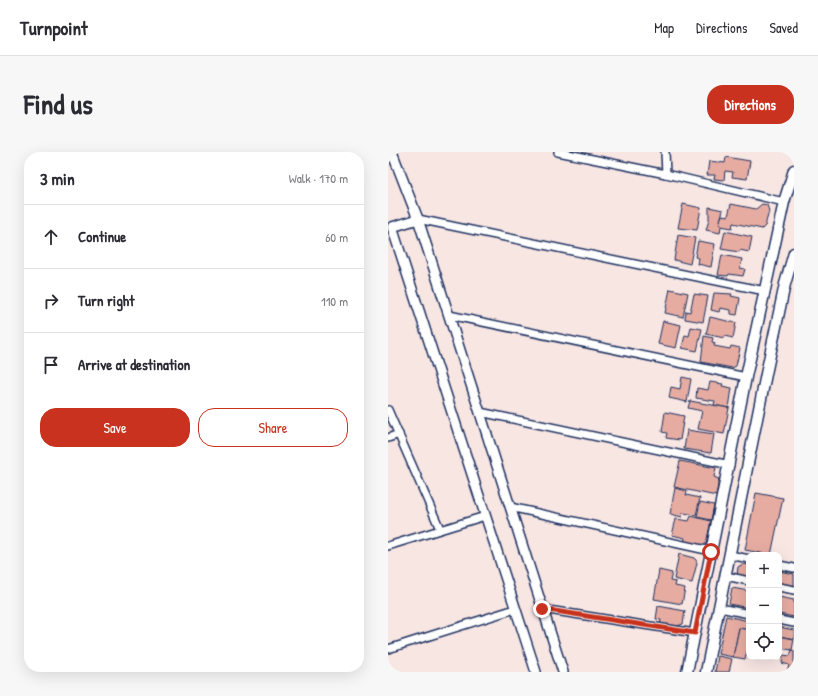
<!DOCTYPE html>
<meta charset="utf-8">
<style>
body{margin:0;font-family:"Patrick Hand",sans-serif;background:#f7f7f7;color:#2b2b33}
.controls{position:absolute;right:12px;bottom:12px;display:grid;overflow:hidden;border-radius:8px;box-shadow:0 4px 16px #0002}
.controls button{width:36px;height:36px;display:grid;place-items:center;padding:0;border:0;border-bottom:1px solid #e1e1e2;background:#fff;color:#2b2b33;font:20px sans-serif}
.stop{position:absolute;width:12px;height:12px;margin:-9px;border:3px solid #c8321e;border-radius:50%;background:#fff}
.stop.end{background:#c8321e;border-color:#fff;box-shadow:0 1px 4px #0008}
.list{margin:0;padding:0;list-style:none}
h2{display:flex;justify-content:space-between;align-items:center;height:52px;margin:0;padding:0 16px;font-size:17px}
h2 small{font-size:13px;font-weight:400;color:#7c7c81}
.list li{display:grid;grid-template-columns:26px 1fr auto;gap:12px;align-items:center;box-sizing:border-box;height:64px;padding:0 16px;border-top:1px solid #e1e1e2}
.list b{display:block;font-size:15px;white-space:nowrap}
.list em{font-size:13px;font-style:normal;color:#7c7c81}
.actions{display:flex;gap:8px;padding:12px 16px}
.actions a{flex:1;padding:9px 0;border:1px solid #c8321e;border-radius:16px;text-align:center;font-size:14px;color:#c8321e}
.actions .main{background:#c8321e;color:#fff}
.icon{flex:none;width:22px;height:22px;fill:none;stroke:currentColor;stroke-width:2;stroke-linecap:round;stroke-linejoin:round}
.map{position:relative;flex:none;width:406px;height:520px;overflow:hidden;border-radius:16px}
header{display:flex;align-items:center;gap:24px;box-sizing:border-box;height:56px;padding:0 20px;background:#fff;border-bottom:1px solid #e1e1e2}
header strong{font-size:19px}
nav{display:flex;gap:22px;margin-inline-start:auto;font-size:14px}
.intro{display:flex;align-items:center;justify-content:space-between;box-sizing:border-box;height:96px;padding:0 24px}
h1{margin:0;font-size:28px}
.button{padding:10px 18px;border-radius:16px;background:#c8321e;color:#fff;font-size:14px;font-weight:700}
main{display:flex;gap:24px;padding:0 24px}
aside{flex:1;background:#fff;border-radius:16px;box-shadow:0 4px 16px #0002}
.map>svg:first-child{display:block}
.building{fill:#e6aca2;stroke:#1b2f5e}
.lines{fill:none;stroke-linecap:round;stroke-linejoin:round}
.minor-casing{stroke:#1b2f5e;stroke-width:10}
.tertiary-casing{stroke:#1b2f5e;stroke-width:12}
.secondary-casing{stroke:#1b2f5e;stroke-width:13}
.minor{stroke:#fff;stroke-width:7}
.tertiary{stroke:#fff;stroke-width:9}
.secondary{stroke:#fff;stroke-width:10}
.route{stroke:#c8321e;stroke-width:5}
</style>
<header>
<strong>Turnpoint</strong>
<nav><a>Map</a><a>Directions</a><a>Saved</a></nav>
</header>
<div class="intro"><h1>Find us</h1><a class="button">Directions</a></div>
<main>
<aside>
<h2>3 min<small>Walk · 170 m</small></h2>
<ul class="list">
<li><svg class="icon" aria-label="ahead" viewBox="0 0 24 24"><path d="M12 20V5M6 11l6-6 6 6"/></svg><div><b>Continue</b></div><em>60 m</em></li>
<li><svg class="icon" aria-label="right" viewBox="0 0 24 24"><path d="M7 20v-9h11M14 6l5 5-5 5"/></svg><div><b>Turn right</b></div><em>110 m</em></li>
<li><svg class="icon" aria-label="arrive" viewBox="0 0 24 24"><path d="M6 21V4h12l-3 4 3 4H6"/></svg><div><b>Arrive at destination</b></div></li>
</ul>
<div class="actions"><a class="main">Save</a><a>Share</a></div>
</aside>
<div class="map">
<svg width="406" height="520" viewBox="0 0 406 520">
<rect width="100%" height="100%" fill="#f8e6e3"/>
<filter id="ink" filterUnits="userSpaceOnUse"><feTurbulence type="fractalNoise" baseFrequency=".025" numOctaves="2"/><feDisplacementMap in="SourceGraphic" scale="8" xChannelSelector="R" yChannelSelector="G"/><feConvolveMatrix kernelMatrix="1 2 1 2 8 2 1 2 1" color-interpolation-filters="sRGB"/></filter>
<g filter="url(#ink)">
<!-- building -->
<g class="building">
<polygon points="338,5 362,9 359,27 344,25 345,20 337,19 336,28 326,27 327,23 319,23 321,9 337,11"/>
<polygon points="295,52 313,56 309,78 290,76"/>
<polygon points="343,52 368,57 374,52 379,53 381,59 377,74 374,77 345,71 344,76 333,74 331,72 332,68 334,63 340,64"/>
<polygon points="321,55 335,58 331,72 333,74 332,81 318,78 321,68"/>
<polygon points="337,79 364,85 361,100 352,98 351,100 333,97"/>
<polygon points="290,83 307,86 302,112 286,108"/>
<polygon points="310,89 327,92 323,115 310,112 311,106 307,105"/>
<polygon points="334,103 354,107 352,116 357,117 355,124 341,122 340,124 330,123"/>
<polygon points="282,137 300,141 295,165 277,161"/>
<polygon points="326,141 344,142 343,144 352,146 349,163 343,162 343,158 332,156 331,160 323,158"/>
<polygon points="306,142 320,144 315,170 297,167 298,159 302,160"/>
<polygon points="322,165 348,171 345,186 336,184 336,186 318,182"/>
<polygon points="275,169 293,173 288,196 270,192"/>
<polygon points="303,175 314,177 309,199 294,196 297,183 301,184"/>
<polygon points="316,184 325,186 324,190 327,191 326,194 342,197 343,194 352,196 348,214 344,216 313,210"/>
<polygon points="294,225 303,227 299,250 281,246 283,235 292,237"/>
<polygon points="322,230 335,232 334,234 344,236 341,256 326,253 327,249 308,246 309,236 320,238"/>
<polygon points="302,249 341,256 336,282 310,277 314,259 300,256"/>
<polygon points="277,260 296,264 292,288 278,286 279,281 274,280"/>
<polygon points="299,278 326,282 323,301 296,297"/>
<polygon points="292,309 328,316 326,325 331,327 328,344 286,335"/>
<polygon points="287,336 299,339 298,343 312,346 308,363 295,361 294,365 282,362"/>
<polygon points="368,341 395,346 383,403 357,398"/>
<polygon points="312,350 326,353 323,368 309,365"/>
<polygon points="303,364 323,369 317,396 296,391 297,386 284,383 288,367 301,369"/>
<polygon points="291,402 306,406 308,408 309,411 304,431 286,427"/>
<polygon points="355,412 361,413 361,426 349,423 350,415"/>
<polygon points="271,418 284,421 282,429 288,430 287,434 297,436 294,452 266,447"/>
<polygon points="391,419 406,422 406,434 391,432"/>
<polygon points="344,436 361,439 361,456 341,452"/>
<polygon points="391,445 406,448 406,465 391,462"/>
<polygon points="270,454 297,459 295,472 286,475 272,473 273,468 268,467"/>
<polygon points="338,464 361,469 361,478 351,476 345,505 330,502"/>
<polygon points="391,475 406,478 406,487 391,484"/>
<polygon points="351,476 361,478 361,491 357,507 345,505"/>
<polygon points="391,484 406,487 404,498 391,496"/>
<polygon points="404,498 406,499 406,520 399,520 401,513 394,511 395,503 402,504"/>
<polygon points="330,504 344,507 341,520 327,520"/>
<polygon points="369,505 377,505 377,508 368,506"/>
</g>
<g class="lines">
<!-- minor casing -->
<g class="minor-casing">
<g id="minor">
<polyline points="170,0 278,22 396,50"/>
<polyline points="277,0 278,22"/>
<polyline points="30,67 377,139"/>
<polyline points="61,163 358,225"/>
<polyline points="0,258 52,377"/>
<polyline points="92,260 342,313"/>
<polyline points="0,286 11,282"/>
<polyline points="122,355 323,399"/>
<polyline points="0,394 97,364"/>
<polyline points="342,403 361,407"/>
<polyline points="391,413 406,416"/>
<polyline points="338,424 361,429"/>
<polyline points="391,435 406,438"/>
<polyline points="332,456 361,462"/>
<polyline points="154,457 307,481"/>
<polyline points="391,468 406,471"/>
<polyline points="0,497 127,457"/>
</g>
</g>
<!-- tertiary casing -->
<g class="tertiary-casing">
<g id="tertiary">
<polyline points="4,0 30,67 175,520"/>
<polyline points="30,67 4,75 148,520"/>
</g>
</g>
<!-- secondary casing -->
<g class="secondary-casing">
<g id="secondary">
<polyline points="299,520 358,225 396,50 406,18"/>
<polyline points="318,520 378,222 397,132 406,101"/>
</g>
</g>
<!-- minor -->
<use href="#minor" class="minor"/>
<!-- tertiary -->
<use href="#tertiary" class="tertiary"/>
<!-- secondary -->
<use href="#secondary" class="secondary"/>
</g>
</g>
<g class="lines" filter="url(#ink)">
<!-- route -->
<polyline class="route" points="154,457 307,481 323,400"/>
</g>
</svg>
<div class="controls">
<button>+</button>
<button>−</button>
<button><svg class="icon" aria-label="locate" viewBox="0 0 24 24"><circle cx="12" cy="12" r="6"/><path d="M12 2v4M12 18v4M2 12h4M18 12h4"/></svg></button>
</div>
<div class="stop" style="left:323px;top:400px"></div>
<div class="stop end" style="left:154px;top:457px"></div>
</div>
</main>
